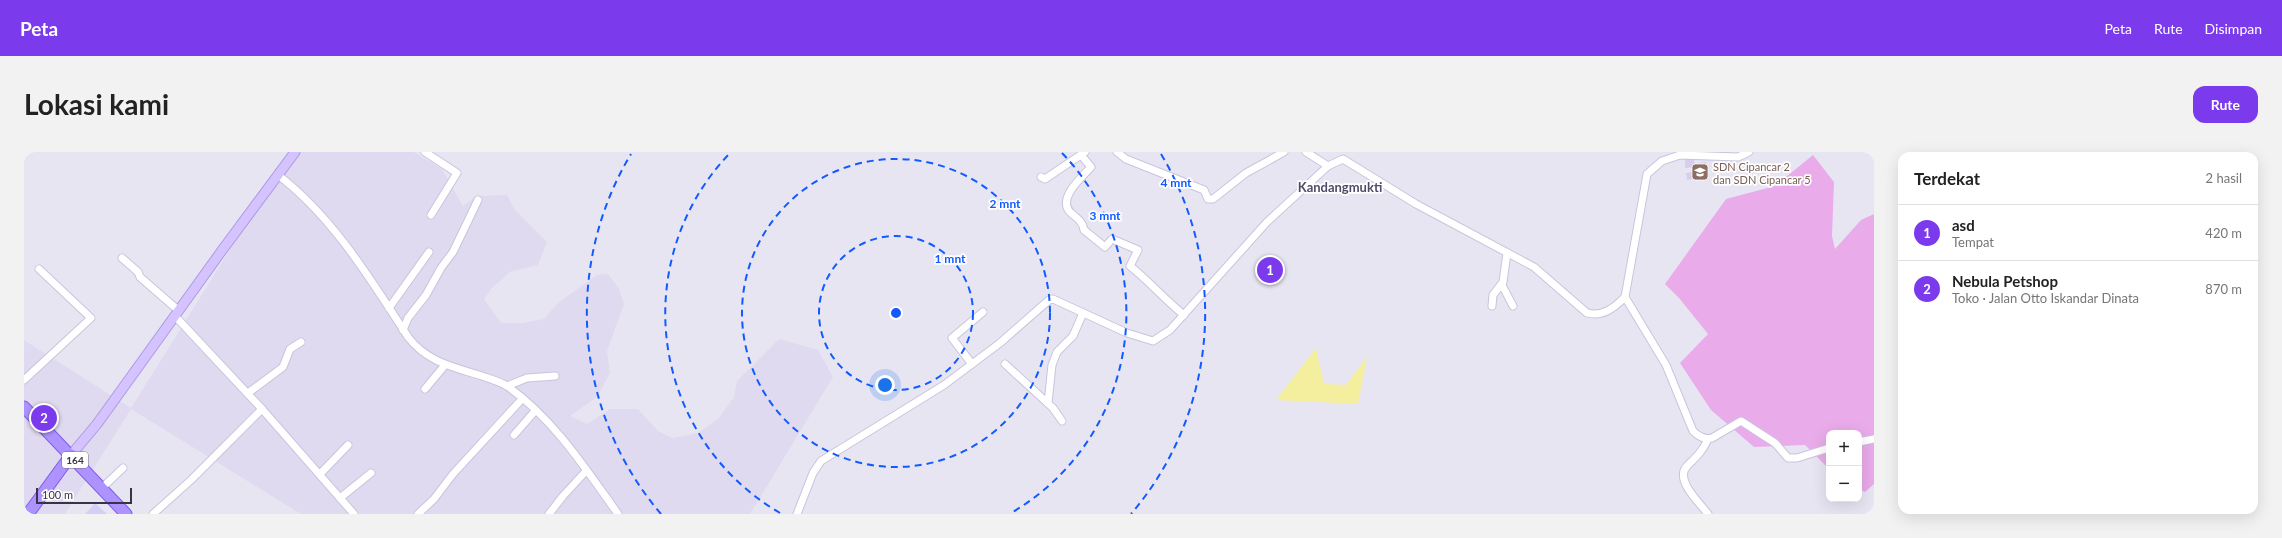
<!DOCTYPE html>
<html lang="id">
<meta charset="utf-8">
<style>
body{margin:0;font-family:Lato,sans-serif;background:#f2f2f2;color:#222}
.controls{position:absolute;right:12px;bottom:12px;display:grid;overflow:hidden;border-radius:8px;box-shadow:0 4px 16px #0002}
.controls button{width:36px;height:36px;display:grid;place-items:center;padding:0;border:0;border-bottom:1px solid #e0e0e0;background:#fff;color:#222;font:20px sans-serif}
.scale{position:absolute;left:12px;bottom:10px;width:96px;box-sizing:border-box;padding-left:4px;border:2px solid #373446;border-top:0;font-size:11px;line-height:14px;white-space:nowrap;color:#373446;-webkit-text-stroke:3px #fff;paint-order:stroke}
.you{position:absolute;left:861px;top:233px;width:14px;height:14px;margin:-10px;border:3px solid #fff;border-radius:50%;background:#1a73e8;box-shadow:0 0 0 6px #1a73e833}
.badge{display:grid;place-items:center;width:26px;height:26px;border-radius:50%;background:#7c3aed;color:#fff;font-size:13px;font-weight:700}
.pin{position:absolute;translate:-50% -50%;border:2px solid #fff;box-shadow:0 1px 4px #0006}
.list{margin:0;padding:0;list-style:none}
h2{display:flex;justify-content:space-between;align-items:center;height:52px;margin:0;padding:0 16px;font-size:17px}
h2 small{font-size:13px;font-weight:400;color:#767676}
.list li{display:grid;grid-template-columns:26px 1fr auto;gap:12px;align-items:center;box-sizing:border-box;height:56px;padding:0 16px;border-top:1px solid #e0e0e0}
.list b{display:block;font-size:15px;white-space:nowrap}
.list p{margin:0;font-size:13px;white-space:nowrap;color:#767676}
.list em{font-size:13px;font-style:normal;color:#767676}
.map{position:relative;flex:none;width:1850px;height:362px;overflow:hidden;border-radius:12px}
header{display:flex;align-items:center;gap:24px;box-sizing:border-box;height:56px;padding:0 20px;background:#7c3aed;color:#fff}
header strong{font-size:19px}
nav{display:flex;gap:22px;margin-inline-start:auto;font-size:14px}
.intro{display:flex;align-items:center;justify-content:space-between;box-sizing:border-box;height:96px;padding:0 24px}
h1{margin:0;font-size:28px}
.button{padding:10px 18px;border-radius:12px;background:#7c3aed;color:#fff;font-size:14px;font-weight:700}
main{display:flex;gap:24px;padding:0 24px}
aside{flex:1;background:#fff;border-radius:12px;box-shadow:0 4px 16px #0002}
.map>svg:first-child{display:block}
.residential{fill:#dfdaef}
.commercial{fill:#d4cff7}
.education{fill:#d6ceed}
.green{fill:#e9abea}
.water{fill:#f4ef9e}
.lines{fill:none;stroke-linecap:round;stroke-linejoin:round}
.street-casing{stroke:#c9c4dd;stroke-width:9}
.secondary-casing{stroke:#ae9ae2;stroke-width:11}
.primary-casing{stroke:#7f5de9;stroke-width:13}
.street{stroke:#fff;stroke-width:7}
.secondary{stroke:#d5c3ff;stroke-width:9}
.primary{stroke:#ae92ff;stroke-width:11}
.ring{fill:none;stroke:#105aff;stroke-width:2;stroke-dasharray:7 5}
.labels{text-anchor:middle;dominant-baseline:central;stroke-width:3.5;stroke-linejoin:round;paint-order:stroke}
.shield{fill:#fff;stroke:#73717e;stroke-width:1}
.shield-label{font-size:10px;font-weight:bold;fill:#373446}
.education-label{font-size:11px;fill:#785e54;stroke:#fff;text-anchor:start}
.quarter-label{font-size:13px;font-weight:bold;fill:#4f4b6a;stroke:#fff}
.centre{fill:#105aff;stroke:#fff;stroke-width:2}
.ring-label{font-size:12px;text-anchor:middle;font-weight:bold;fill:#105aff;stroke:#fff;stroke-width:3.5;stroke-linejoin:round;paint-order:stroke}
</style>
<header>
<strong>Peta</strong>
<nav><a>Peta</a><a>Rute</a><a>Disimpan</a></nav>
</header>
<div class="intro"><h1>Lokasi kami</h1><a class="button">Rute</a></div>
<main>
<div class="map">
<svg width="1850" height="362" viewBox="0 0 1850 362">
<rect width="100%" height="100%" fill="#e8e5f3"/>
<!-- residential -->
<polygon class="residential" points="267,0 390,0 418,17 439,54 452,44 483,43 491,58 523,90 514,113 486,120 468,136 460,147 477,171 499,171 520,167 535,150 573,123 584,122 595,137 600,152 583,199 586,221 573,245 546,264 563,272 586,257 614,257 634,279 649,286 674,281 694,267 710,245 713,229 755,187 794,198 809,225 726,362 277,362 107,257 41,362 0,362 0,188 107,256"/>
<!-- commercial -->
<polygon class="commercial" points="71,351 83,362 61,362"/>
<!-- education -->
<g class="education">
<polygon points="1670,6 1671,15 1661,16 1661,7"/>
<polygon points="1682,10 1685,24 1663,28 1662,21 1674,19 1673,11"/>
</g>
<!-- green -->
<polygon class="green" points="1789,3 1810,30 1808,84 1811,97 1837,68 1850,62 1850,332 1841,340 1835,337 1835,281 1805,281 1805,317 1781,293 1730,295 1687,258 1656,211 1684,182 1655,146 1641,132 1702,47 1751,34"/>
<!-- water -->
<polygon class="water" points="1292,196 1300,232 1322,233 1343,205 1334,252 1252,248"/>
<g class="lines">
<!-- street casing -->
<g class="street-casing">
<g id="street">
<polyline points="401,0 433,21 407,63"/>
<polyline points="1093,0 1102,7 1180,38 1184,47 1189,47 1222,21 1260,0"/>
<polyline points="1282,0 1304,14"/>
<path d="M1057,3L1067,15C1058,25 1032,47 1047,61C1053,66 1059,70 1060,78L1081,95L1088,87L1114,98L1106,114C1125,129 1141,148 1160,163"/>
<path d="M254,23C309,65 347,128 384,185C403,210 429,215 458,224C466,227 475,229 483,234C529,266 562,317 594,362"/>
<polyline points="1017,25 1021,27 1061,0"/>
<polyline points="98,106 114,120 116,125 155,159"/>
<polyline points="1478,133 1489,154"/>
<path d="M1601,145L1642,213L1669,279C1674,284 1681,288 1688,286L1717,269L1751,291L1764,306H1773L1805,296"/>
<polyline points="1468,154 1469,143 1479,130 1483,101"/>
<polyline points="365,156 405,100"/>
<polyline points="151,164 238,257 330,362"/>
<polyline points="379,178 384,166 402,143 417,116 429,100 454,48"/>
<polyline points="948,212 928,186 959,160"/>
<polyline points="981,212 1029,256 1038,269"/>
<polyline points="0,228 67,166 15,117"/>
<polyline points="483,234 503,226 531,224"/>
<polyline points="401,237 421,213"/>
<polyline points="224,241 259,215 266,197 277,190"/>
<polyline points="1024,251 1028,213 1033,200 1049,184 1059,161"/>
<polyline points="490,283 511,259"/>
<polyline points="1835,290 1850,287"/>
<polyline points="296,322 324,293"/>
<polyline points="77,337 99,316"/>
<polyline points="316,346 347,321"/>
<polyline points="129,362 167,328 238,257"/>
<polyline points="394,362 410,347 429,322 498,247"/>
<polyline points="525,362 539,344 562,319"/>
<path d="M773,362L789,321L797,309L920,233L976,191L1025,148L1029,147L1103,181L1129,189L1146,178L1243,70L1304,14L1319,7L1392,52L1510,115L1563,161C1579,165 1590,156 1601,145L1623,22L1638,9L1656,3L1714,5L1725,0"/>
<path d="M1684,362C1676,351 1650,328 1663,314C1672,305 1679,299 1684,287"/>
</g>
</g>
<!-- secondary casing -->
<g class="secondary-casing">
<polyline id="secondary" points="47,303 73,272 199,97 271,0"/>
</g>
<!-- primary casing -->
<g class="primary-casing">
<g id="primary">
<polyline points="0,255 102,362"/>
<polyline points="4,362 47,303"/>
</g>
</g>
<!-- street -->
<use href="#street" class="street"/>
<!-- secondary -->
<use href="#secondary" class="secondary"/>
<!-- primary -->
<use href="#primary" class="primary"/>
</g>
<!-- distance rings -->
<g class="ring">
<circle cx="872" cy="161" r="77"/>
<circle cx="872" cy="161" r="154"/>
<path d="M756 361A231 231 0 0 1 706 1M1038 1A231 231 0 0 1 987 361"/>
<path d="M637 362A309 309 0 0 1 607 2M1137 2A309 309 0 0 1 1107 362"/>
</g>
<!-- icons -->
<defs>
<g id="school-square" transform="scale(0.9)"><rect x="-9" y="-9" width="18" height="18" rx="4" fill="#8d6e63" stroke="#fff"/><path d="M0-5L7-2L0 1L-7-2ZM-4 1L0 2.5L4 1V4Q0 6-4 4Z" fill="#fff"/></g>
</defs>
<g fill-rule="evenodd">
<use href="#school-square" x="1676" y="20"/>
</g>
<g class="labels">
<!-- shield labels -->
<rect class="shield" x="38" y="300" width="26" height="16" rx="3"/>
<g class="shield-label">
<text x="51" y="308">164</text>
</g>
<!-- education labels -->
<g class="education-label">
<text x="1689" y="14">SDN Cipancar 2<tspan x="1689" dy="13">dan SDN Cipancar 5</tspan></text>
</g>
<!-- quarter labels -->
<g class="quarter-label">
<text x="1316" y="35">Kandangmukti</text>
</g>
</g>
<circle cx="872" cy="161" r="6" class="centre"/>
<g class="ring-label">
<text x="1152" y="35">4 mnt</text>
<text x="981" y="56">2 mnt</text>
<text x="1081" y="68">3 mnt</text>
<text x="926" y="111">1 mnt</text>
</g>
</svg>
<div class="controls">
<button>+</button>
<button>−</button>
</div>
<div class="scale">100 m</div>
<div class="you"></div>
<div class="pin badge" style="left:1246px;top:118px">1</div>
<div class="pin badge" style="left:20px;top:266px">2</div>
</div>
<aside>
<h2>Terdekat<small>2 hasil</small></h2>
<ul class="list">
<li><span class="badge">1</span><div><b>asd</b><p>Tempat</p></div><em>420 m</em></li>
<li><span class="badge">2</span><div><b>Nebula Petshop</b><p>Toko · Jalan Otto Iskandar Dinata</p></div><em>870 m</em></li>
</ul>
</aside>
</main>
